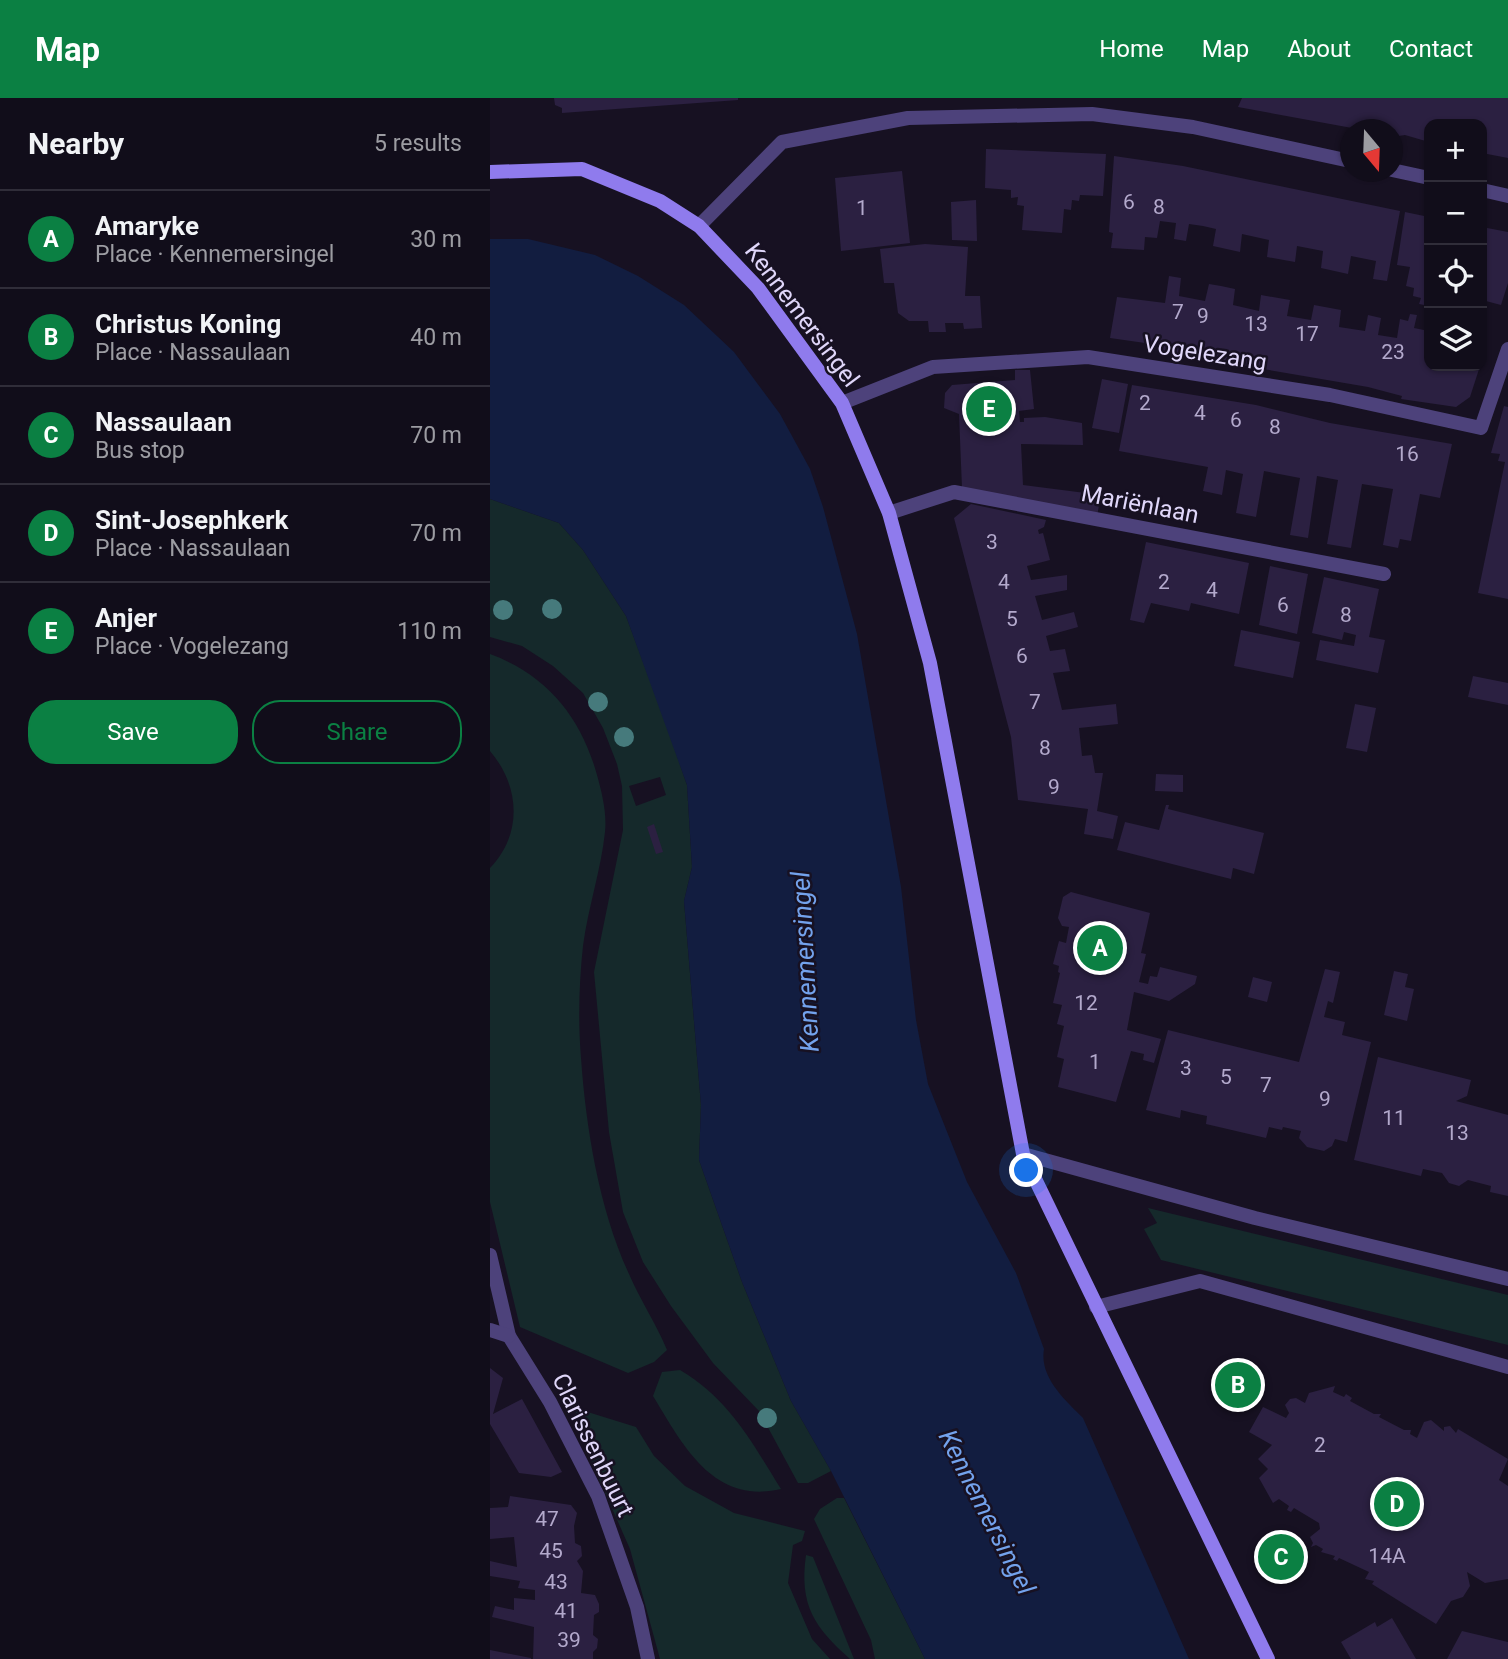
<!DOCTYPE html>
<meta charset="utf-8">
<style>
body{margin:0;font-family:Roboto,sans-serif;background:#1a1623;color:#f1f3f6}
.controls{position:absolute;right:21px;top:21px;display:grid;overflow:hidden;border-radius:14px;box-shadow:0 2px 5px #0004}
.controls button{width:63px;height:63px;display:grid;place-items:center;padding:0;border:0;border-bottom:2px solid #302d39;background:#110d1a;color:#f1f3f6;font:35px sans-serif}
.compass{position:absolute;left:850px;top:21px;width:63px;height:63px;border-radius:50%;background:#110d1a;box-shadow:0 2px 5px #0004;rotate:161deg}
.you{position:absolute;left:537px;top:1073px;width:24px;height:24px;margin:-18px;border:5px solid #fff;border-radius:50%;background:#1a73e8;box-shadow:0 0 0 10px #1a73e833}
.badge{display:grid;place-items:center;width:46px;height:46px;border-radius:50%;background:#0b8043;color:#fff;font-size:23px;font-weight:700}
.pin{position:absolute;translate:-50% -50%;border:4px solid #fff;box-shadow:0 2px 7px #0006}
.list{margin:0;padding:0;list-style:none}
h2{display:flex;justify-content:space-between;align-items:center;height:91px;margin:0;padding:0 28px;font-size:30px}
h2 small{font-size:23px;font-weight:400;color:#9c9ca2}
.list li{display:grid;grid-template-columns:46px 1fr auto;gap:21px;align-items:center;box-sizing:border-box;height:98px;padding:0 28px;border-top:2px solid #302d39}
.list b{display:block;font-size:26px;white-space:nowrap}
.list p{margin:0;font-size:23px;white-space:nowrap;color:#9c9ca2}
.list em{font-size:23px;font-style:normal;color:#9c9ca2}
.actions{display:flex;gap:14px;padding:21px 28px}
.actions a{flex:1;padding:16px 0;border:2px solid #0b8043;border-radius:28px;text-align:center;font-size:24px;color:#0b8043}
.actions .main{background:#0b8043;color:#fff}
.icon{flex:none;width:38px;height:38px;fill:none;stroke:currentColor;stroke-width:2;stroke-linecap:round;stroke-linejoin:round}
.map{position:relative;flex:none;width:1018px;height:1561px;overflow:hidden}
header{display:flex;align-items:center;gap:42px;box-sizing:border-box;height:98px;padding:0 35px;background:#0b8043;color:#fff}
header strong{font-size:33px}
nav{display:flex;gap:38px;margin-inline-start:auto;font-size:24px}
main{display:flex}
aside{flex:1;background:#110d1a}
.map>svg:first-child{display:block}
.green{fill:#15292b;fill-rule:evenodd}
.water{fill:#121d40}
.building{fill:#2b2041}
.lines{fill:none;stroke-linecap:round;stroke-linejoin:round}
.minor{stroke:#4d427b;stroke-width:14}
.secondary{stroke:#8f7bed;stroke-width:14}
.tree{fill:#467a7c}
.labels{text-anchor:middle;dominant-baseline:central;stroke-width:5;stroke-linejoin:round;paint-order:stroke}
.number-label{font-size:21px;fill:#b3a9cc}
.street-label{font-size:24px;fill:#e0d7fa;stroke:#171122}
.water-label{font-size:26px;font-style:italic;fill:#73a2ec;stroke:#171122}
</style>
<header>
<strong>Map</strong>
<nav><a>Home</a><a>Map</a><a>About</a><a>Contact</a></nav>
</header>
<main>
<aside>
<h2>Nearby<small>5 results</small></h2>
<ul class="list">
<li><span class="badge">A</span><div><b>Amaryke</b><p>Place · Kennemersingel</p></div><em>30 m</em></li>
<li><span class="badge">B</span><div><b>Christus Koning</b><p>Place · Nassaulaan</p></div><em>40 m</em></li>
<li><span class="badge">C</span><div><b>Nassaulaan</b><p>Bus stop</p></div><em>70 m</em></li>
<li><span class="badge">D</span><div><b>Sint-Josephkerk</b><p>Place · Nassaulaan</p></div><em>70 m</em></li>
<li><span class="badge">E</span><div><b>Anjer</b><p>Place · Vogelezang</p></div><em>110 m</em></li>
</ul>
<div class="actions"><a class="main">Save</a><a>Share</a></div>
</aside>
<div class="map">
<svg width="1018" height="1561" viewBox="0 0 1018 1561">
<rect width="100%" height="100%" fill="#171122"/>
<!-- green -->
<g class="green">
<path d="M0,401L69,425L93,452L136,518L175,623L197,687L202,769L194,803L211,1007L209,1062L252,1184L301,1303L341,1373L318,1385H308L269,1313L223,1265L181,1208L153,1164L133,1114L119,1034L104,874L133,732L132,688L127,666L113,630L93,595L63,568L32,548L0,539ZM170,679L176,697L146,708L139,688Z"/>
<path d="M0,556C57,577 91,619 107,677C112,695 117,715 115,734C111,772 98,810 93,848C89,885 88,923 91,960C96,1030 109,1111 139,1176C150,1202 166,1225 177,1252L164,1264L138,1275L30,1229L0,1104V770C33,736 30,688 0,653Z"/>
<polygon points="658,1110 1018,1197 1018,1247 671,1162 654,1131 667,1125"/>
<path d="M190,1272C240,1302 261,1343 291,1391C223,1407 193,1347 163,1298L172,1274Z"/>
<polygon points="88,1311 146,1329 164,1358 195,1388 244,1415 315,1433 312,1443 303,1447 298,1485 322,1541 340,1561 170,1561 140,1451 87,1331 91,1328 84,1318"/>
<polygon points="347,1400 354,1400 435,1561 385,1561 381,1542 324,1421 330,1411"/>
<path d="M316,1457L323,1459L364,1561H360C324,1529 309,1507 316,1457Z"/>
</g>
<!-- water -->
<path class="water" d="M0,141H38L105,157L148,178L194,207L244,254L290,316L320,371L333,409L367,536L411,789L426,922L438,986L477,1084L526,1175L554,1251C549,1279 575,1302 593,1320L699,1561H435L341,1373L301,1303L252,1184L209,1062L211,1007L194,803L202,769L197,687L136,518L93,452L69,425L0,401Z"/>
<!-- building -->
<g class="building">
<polygon points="64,0 248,0 248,2 72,15 72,10 65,7"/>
<polygon points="752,0 1018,0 1018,60 992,55 992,26 939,26 939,44 915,37 902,39 902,32 873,32 748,9"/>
<polygon points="496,51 616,56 613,98 590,97 589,103 582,102 581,112 574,111 572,135 532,132 534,108 527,107 528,99 521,100 521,92 495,90"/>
<polygon points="624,58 693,68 910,113 897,183 883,181 886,163 861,158 858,176 831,170 833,153 807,148 805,164 777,159 779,142 752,136 750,154 723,148 726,131 713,128 699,126 696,143 684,141 686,125 670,123 667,140 655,139 654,152 621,150 623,135 619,134"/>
<polygon points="412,73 420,145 351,153 345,80"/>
<polygon points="486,102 487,143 462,142 461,104"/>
<polygon points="915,114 939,119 939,208 929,206 931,200 923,198 924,190 916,188 920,169 907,167"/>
<polygon points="992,129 1018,134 1018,185 1011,207 992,202"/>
<polygon points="435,146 478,149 475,198 490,198 492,230 474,231 473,225 455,225 456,234 439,234 438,223 419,223 408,215 404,185 394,185 390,151"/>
<polygon points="679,178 691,180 689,198 715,203 719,186 731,188 745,191 743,207 769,213 771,197 800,202 797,218 821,222 824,207 851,212 849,229 875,233 878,217 891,220 888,237 907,240 910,221 918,223 920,216 927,217 924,230 939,233 939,268 990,268 980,299 966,309 911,301 912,298 878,289 668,253 669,247 620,240 627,199 675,205"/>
<polygon points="525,272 540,272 544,311 529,313 530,324 534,324 534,320 555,319 592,325 593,347 531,346 533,387 611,397 607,418 472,390 469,316 454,310 455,295 462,287 525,282"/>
<polygon points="612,281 638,286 629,335 602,330"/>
<polygon points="642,287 766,307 840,325 962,346 950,400 930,396 921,443 910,441 908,450 893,447 903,391 872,386 861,450 837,446 848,382 827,378 818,440 800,437 810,380 774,373 766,419 746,415 753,376 736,372 732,397 713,393 718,369 629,353"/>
<polygon points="1014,308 1018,309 1018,501 988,495 1015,364 1008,363 1010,356 1001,355"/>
<polygon points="481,406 556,422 554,429 548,432 549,436 553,435 560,462 537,468 541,482 577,477 577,492 545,498 552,522 584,514 588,529 556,538 560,553 575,551 580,573 563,575 572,612 626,606 628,626 589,630 592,658 602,657 605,675 613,675 607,713 628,718 623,741 594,736 598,711 528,702 521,639 464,420"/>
<polygon points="656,444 759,465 749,516 701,505 699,513 661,505 654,525 640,522"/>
<polygon points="780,468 818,476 807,536 769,527"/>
<polygon points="834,479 889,491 879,539 895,542 888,575 826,562 830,542 864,548 866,537 854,534 852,542 822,535"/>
<polygon points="751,532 810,544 803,580 744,568"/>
<polygon points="983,578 1018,585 1018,607 978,599"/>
<polygon points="865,606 886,610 877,654 856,650"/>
<polygon points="666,676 693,677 693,694 665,693"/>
<polygon points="676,707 679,707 678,711 774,735 764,776 743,770 741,781 627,752 635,724 669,732"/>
<polygon points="164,726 173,754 166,756 157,729"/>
<polygon points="581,794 660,815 651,855 656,856 649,884 658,886 660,878 667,879 670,869 707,878 705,886 679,903 644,894 637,932 671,941 664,965 653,962 654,956 641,953 626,1004 568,989 574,961 567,959 574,928 567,926 572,907 563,905 570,875 568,874 569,868 563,866 569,843 576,845 579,829 572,828 568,820 573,799"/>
<polygon points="835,871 850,874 843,905 838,903 834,919 855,924 852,937 881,944 857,1044 845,1041 842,1048 834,1053 817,1049 809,1040 811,1033 793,1029 792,1032 779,1029 776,1040 716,1026 717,1018 703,1015 691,1012 690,1020 656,1012 678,932 809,964"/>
<polygon points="904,873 918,876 915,889 924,891 917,923 894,917"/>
<polygon points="763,879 782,884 777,904 758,899"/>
<polygon points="888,959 981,982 977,998 966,1003 1018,1017 1018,1098 1000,1094 1001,1088 978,1082 969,1088 959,1085 952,1075 933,1071 931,1078 864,1062"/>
<polygon points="0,1270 13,1280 3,1316 32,1301 72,1374 61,1379 29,1375 0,1326"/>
<polygon points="845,1288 843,1294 854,1299 856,1296 862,1300 860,1303 884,1316 891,1316 889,1319 914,1332 921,1332 920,1336 927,1340 934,1324 941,1322 954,1333 954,1329 960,1328 966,1335 968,1331 1018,1361 1009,1382 1018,1388 1018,1481 995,1485 977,1474 980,1488 973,1499 961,1503 946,1526 882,1486 884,1483 875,1481 879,1474 849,1460 847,1463 843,1461 845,1458 831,1454 833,1451 826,1447 821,1449 823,1445 820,1439 830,1431 829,1425 804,1410 801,1414 797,1412 799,1408 789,1401 783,1405 769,1380 778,1371 768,1361 782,1347 759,1334 773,1309 796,1320 799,1315 795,1307 800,1301 806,1300 815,1305 819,1295"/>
<polygon points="20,1398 81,1407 87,1415 84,1428 85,1445 91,1448 92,1458 87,1463 93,1473 91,1495 105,1497 109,1506 109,1514 104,1517 103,1537 108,1541 107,1550 103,1554 103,1561 43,1561 44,1529 2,1519 5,1508 24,1512 24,1500 45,1502 45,1492 28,1490 30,1483 0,1478 0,1463 27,1469 24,1439 0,1441 0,1410 18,1409"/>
<polygon points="902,1520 926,1561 861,1561 851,1544 885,1524 887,1529"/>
<polygon points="972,1533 1018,1544 1018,1561 957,1561"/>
<polygon points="0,1552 41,1560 41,1561 0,1561"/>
</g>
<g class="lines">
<!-- minor -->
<g class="minor">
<polyline points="902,72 939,80"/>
<polyline points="992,92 1018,98"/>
<polyline points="209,128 292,44 418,20 602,16 703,29 860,63"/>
<polyline points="352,305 443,269 598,259 840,297 991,330 1018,251"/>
<polyline points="399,415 464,394 894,476"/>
<polyline points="533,1056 765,1120 1018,1181"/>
<polyline points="0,1157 19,1238 60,1304 108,1398 147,1509 158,1561"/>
<polyline points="606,1209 710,1183 1018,1269"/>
<polyline points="0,1232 19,1238"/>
</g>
<!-- secondary -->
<polyline class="secondary" points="0,74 92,71 170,103 209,128 268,190 352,305 399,415 440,565 533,1056 778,1561"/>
</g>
<!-- trees -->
<g class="tree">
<circle cx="62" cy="511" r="10"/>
<circle cx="13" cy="512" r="10"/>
<circle cx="108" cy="604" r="10"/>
<circle cx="134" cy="639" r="10"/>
<circle cx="277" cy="1320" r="10"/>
</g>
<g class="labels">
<!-- number labels -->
<g class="number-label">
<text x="639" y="104">6</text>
<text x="669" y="109">8</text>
<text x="372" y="110">1</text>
<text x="688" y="214">7</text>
<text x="713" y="218">9</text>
<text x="766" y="226">13</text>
<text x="817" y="236">17</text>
<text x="903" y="254">23</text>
<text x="655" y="305">2</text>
<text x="710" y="315">4</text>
<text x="746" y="322">6</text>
<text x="785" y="329">8</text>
<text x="917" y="356">16</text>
<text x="502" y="444">3</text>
<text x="514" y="484">4</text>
<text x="674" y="484">2</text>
<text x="722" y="492">4</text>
<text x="793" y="507">6</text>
<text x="856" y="517">8</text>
<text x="522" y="521">5</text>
<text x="532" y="558">6</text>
<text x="545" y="604">7</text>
<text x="555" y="650">8</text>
<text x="564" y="689">9</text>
<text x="596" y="905">12</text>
<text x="605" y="964">1</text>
<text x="696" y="970">3</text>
<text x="736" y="979">5</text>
<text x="776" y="987">7</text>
<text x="835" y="1001">9</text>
<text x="904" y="1020">11</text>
<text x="967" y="1035">13</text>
<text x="830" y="1347">2</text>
<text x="57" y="1421">47</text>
<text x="61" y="1453">45</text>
<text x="897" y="1458">14A</text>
<text x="66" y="1484">43</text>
<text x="76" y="1513">41</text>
<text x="79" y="1542">39</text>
</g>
<!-- street labels -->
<g class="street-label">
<text transform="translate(312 217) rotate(53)">Kennemersingel</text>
<text transform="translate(715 255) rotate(9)">Vogelezang</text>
<text transform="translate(650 406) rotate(11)">Mariënlaan</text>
<text transform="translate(103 1347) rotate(64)">Clarissenbuurt</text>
</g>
<!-- water labels -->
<g class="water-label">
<text transform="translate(315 864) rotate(-93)">Kennemersingel</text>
<text transform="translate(497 1414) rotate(63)">Kennemersingel</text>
</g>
</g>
</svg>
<div class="controls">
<button>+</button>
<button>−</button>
<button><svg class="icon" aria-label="locate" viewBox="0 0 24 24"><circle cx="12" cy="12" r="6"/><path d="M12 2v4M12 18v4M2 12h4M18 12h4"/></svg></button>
<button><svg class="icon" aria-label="layers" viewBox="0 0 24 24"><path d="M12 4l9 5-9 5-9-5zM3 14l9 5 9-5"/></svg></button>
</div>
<svg class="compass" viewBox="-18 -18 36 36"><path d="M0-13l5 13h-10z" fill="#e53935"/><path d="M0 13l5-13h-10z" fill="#9c9ca2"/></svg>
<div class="you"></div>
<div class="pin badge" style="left:610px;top:850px">A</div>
<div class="pin badge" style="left:748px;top:1287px">B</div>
<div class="pin badge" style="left:791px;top:1459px">C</div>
<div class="pin badge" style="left:907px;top:1406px">D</div>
<div class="pin badge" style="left:499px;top:311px">E</div>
</div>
</main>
